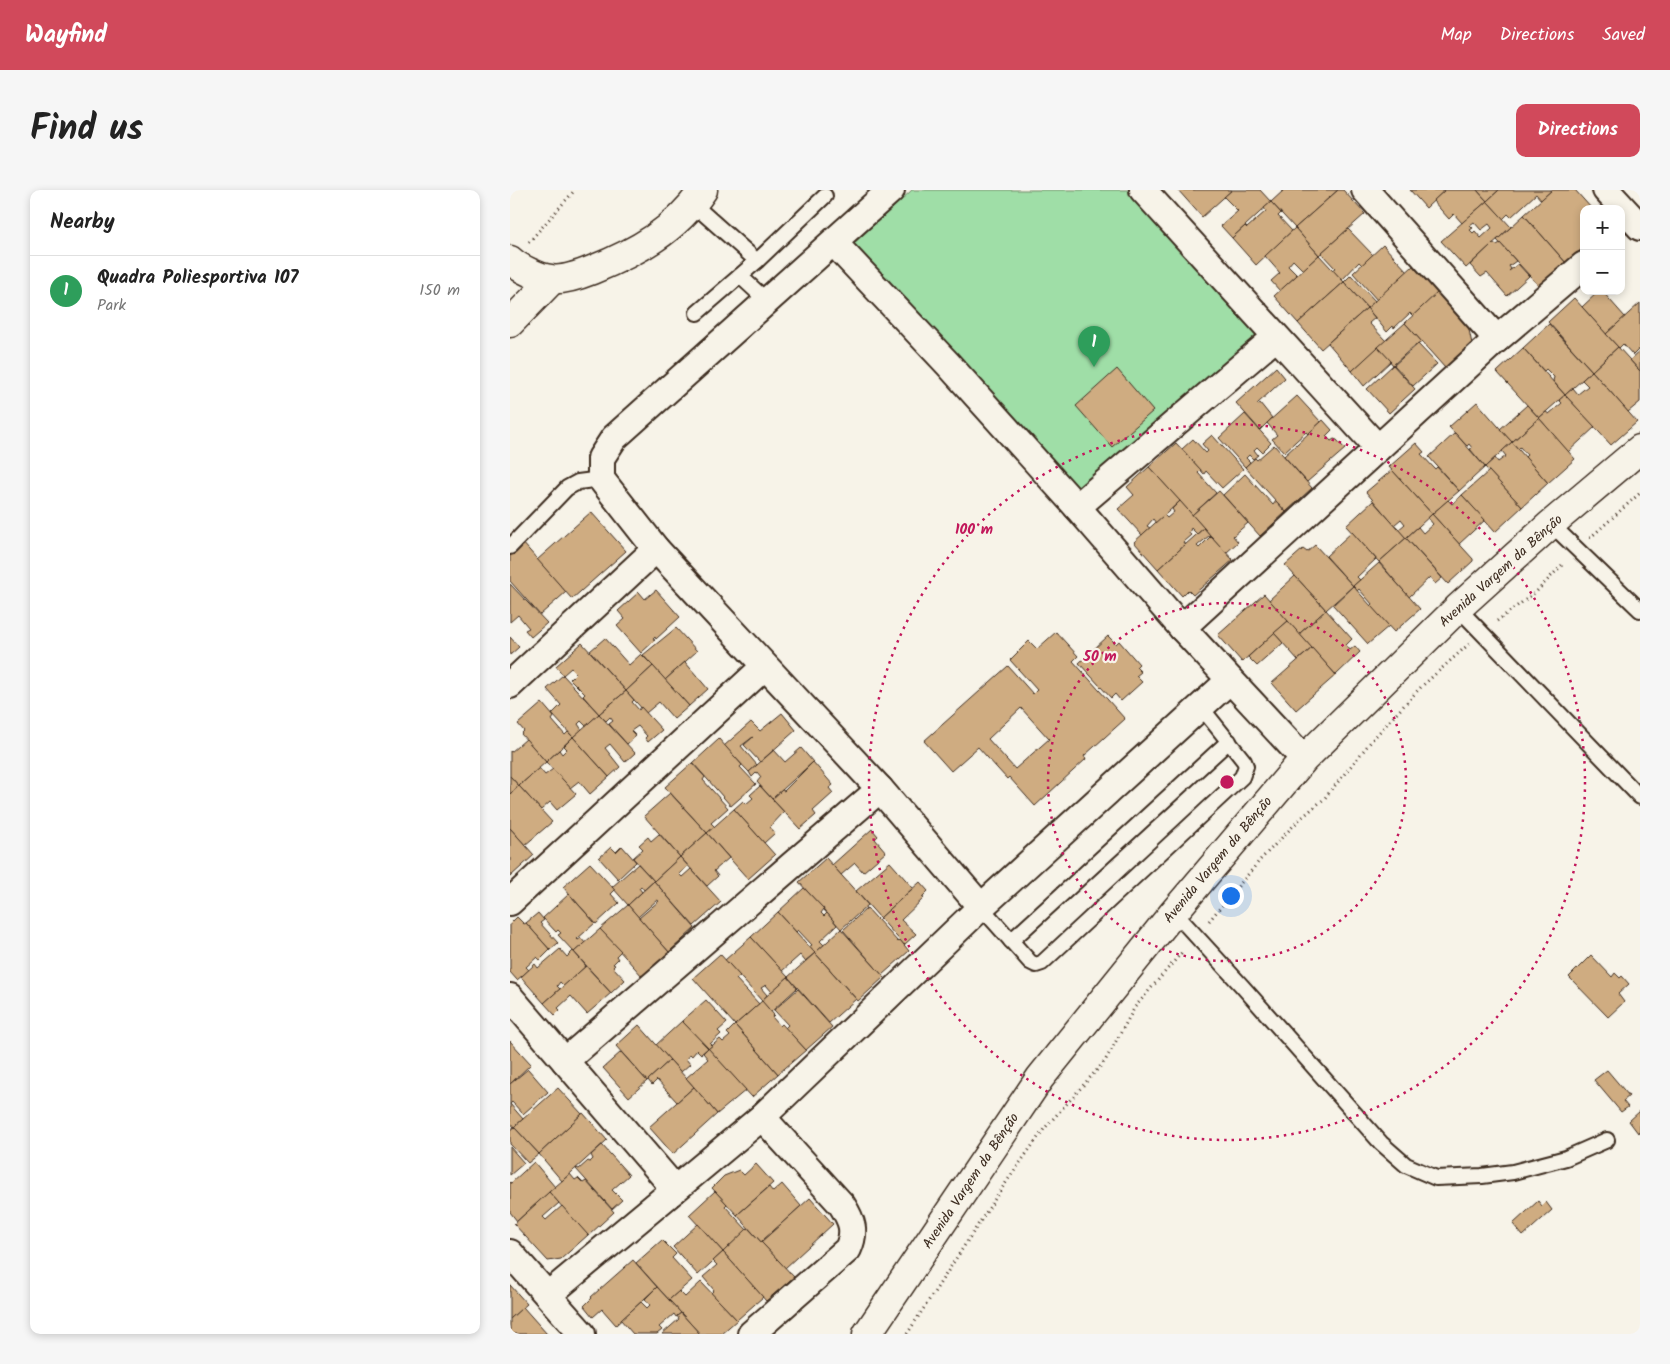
<!DOCTYPE html>
<meta charset="utf-8">
<style>
body{margin:0;font-family:Kalam,sans-serif;background:#f6f6f6;color:#222}
.controls{position:absolute;right:15px;top:15px;display:grid;overflow:hidden;border-radius:10px;box-shadow:0 2px 8px #0003}
.controls button{width:45px;height:45px;display:grid;place-items:center;padding:0;border:0;border-bottom:1px solid #e0e0e0;background:#fff;color:#222;font:25px sans-serif}
.you{position:absolute;left:720px;top:705px;width:18px;height:18px;margin:-12px;border:4px solid #fff;border-radius:50%;background:#1a73e8;box-shadow:0 0 0 8px #1a73e833}
.badge{display:grid;place-items:center;width:32px;height:32px;border-radius:50%;background:#d1495b;color:#fff;font-size:16px;font-weight:700}
.pin{position:absolute;translate:-50% -41px;filter:drop-shadow(0 1px 2px #0008)}
.pin::after{content:'';position:absolute;top:26px;width:18px;height:15px;background:inherit;clip-path:polygon(0 0,100% 0,50% 100%)}
.list{margin:0;padding:0;list-style:none}
h2{display:flex;justify-content:space-between;align-items:center;height:65px;margin:0;padding:0 20px;font-size:21px}
h2 small{font-size:16px;font-weight:400;color:#767676}
.list li{display:grid;grid-template-columns:32px 1fr auto;gap:15px;align-items:center;box-sizing:border-box;height:70px;padding:0 20px;border-top:1px solid #e0e0e0}
.list b{display:block;font-size:19px;white-space:nowrap}
.list p{margin:0;font-size:16px;white-space:nowrap;color:#767676}
.list em{font-size:16px;font-style:normal;color:#767676}
.map{position:relative;flex:none;width:1130px;height:1144px;overflow:hidden;border-radius:10px}
header{display:flex;align-items:center;gap:30px;box-sizing:border-box;height:70px;padding:0 25px;background:#d1495b;color:#fff}
header strong{font-size:24px}
nav{display:flex;gap:28px;margin-inline-start:auto;font-size:18px}
.intro{display:flex;align-items:center;justify-content:space-between;box-sizing:border-box;height:120px;padding:0 30px}
h1{margin:0;font-size:35px}
.button{padding:12px 22px;border-radius:10px;background:#d1495b;color:#fff;font-size:18px;font-weight:700}
main{display:flex;gap:30px;padding:0 30px}
aside{flex:1;background:#fff;border-radius:10px;box-shadow:0 2px 8px #0003}
.map>svg:first-child{display:block}
.green{fill:#9fdea7;stroke:#6d8462}
.building{fill:#cfac81;stroke:#3b2a1e;fill-rule:evenodd}
.lines{fill:none;stroke-linecap:round;stroke-linejoin:round}
.lane-casing{stroke:#3b2a1e;stroke-width:18}
.street-casing{stroke:#3b2a1e;stroke-width:30}
.secondary-casing{stroke:#3b2a1e;stroke-width:31}
.path{stroke:#3b2a1e;stroke-width:3;stroke-dasharray:1 4;stroke-linecap:butt}
.lane{stroke:#f7f3e8;stroke-width:14}
.street{stroke:#f7f3e8;stroke-width:26}
.secondary{stroke:#f7f3e8;stroke-width:28}
.ring{fill:none;stroke:#c2185b;stroke-width:2.5;stroke-dasharray:2.5 5}
.labels{text-anchor:middle;dominant-baseline:central;stroke-width:4.5;stroke-linejoin:round;paint-order:stroke}
.street-label{font-size:14px;fill:#3b2a1e;stroke:#f7f3e8}
.centre{fill:#c2185b;stroke:#f7f3e8;stroke-width:2.5}
.ring-label{font-size:15px;text-anchor:middle;font-weight:bold;fill:#c2185b;stroke:#f7f3e8;stroke-width:4.5;stroke-linejoin:round;paint-order:stroke}
</style>
<header>
<strong>Wayfind</strong>
<nav><a>Map</a><a>Directions</a><a>Saved</a></nav>
</header>
<div class="intro"><h1>Find us</h1><a class="button">Directions</a></div>
<main>
<aside>
<h2>Nearby<small></small></h2>
<ul class="list">
<li><span class="badge" style="background:#2e9e5b">1</span><div><b>Quadra Poliesportiva 107</b><p>Park</p></div><em>150 m</em></li>
</ul>
</aside>
<div class="map">
<svg width="1130" height="1144" viewBox="0 0 1130 1144">
<rect width="100%" height="100%" fill="#f7f3e8"/>
<filter id="ink" filterUnits="userSpaceOnUse"><feTurbulence type="fractalNoise" baseFrequency=".02" numOctaves="2"/><feDisplacementMap in="SourceGraphic" scale="10" xChannelSelector="R" yChannelSelector="G"/><feConvolveMatrix kernelMatrix="1 2 1 2 8 2 1 2 1" color-interpolation-filters="sRGB"/></filter>
<g filter="url(#ink)">
<!-- green -->
<polygon class="green" points="402,0 626,0 764,158 563,332 328,68"/>
<!-- building -->
<g class="building">
<polygon points="668,0 722,0 692,27"/>
<polygon points="722,0 750,0 761,12 722,48 711,36 728,21 714,7"/>
<polygon points="774,0 828,0 785,38 761,12"/>
<polygon points="828,0 833,0 855,24 809,65 785,38"/>
<polygon points="900,0 935,0 916,18"/>
<polygon points="935,0 967,0 977,11 952,33 944,24 939,29 923,11"/>
<polygon points="967,0 989,0 977,11"/>
<polygon points="989,0 1042,0 1031,10 1026,4 1001,27 998,24 993,29 977,11"/>
<polygon points="1042,0 1065,0 1082,19 1074,19 1074,57 1056,73 1014,25"/>
<path d="M977,11L1001,37L956,78L931,51ZM964,32L971,40L979,34L982,38L971,48L965,41L963,43L960,40L963,38L960,35Z"/>
<polygon points="761,12 771,23 768,26 782,41 746,75 722,48 735,36 737,38 756,21 754,18"/>
<polygon points="1014,25 1056,73 1030,97 987,50"/>
<polygon points="785,38 809,65 793,80 783,70 778,76 787,85 770,101 761,91 770,83 755,66"/>
<polygon points="838,39 863,65 852,75 849,72 832,90 822,80 825,78 811,63"/>
<polygon points="983,53 987,55 990,53 1006,71 999,76 1001,79 999,81 1008,74 1019,86 997,106 977,83 971,87 960,75"/>
<polygon points="873,55 898,82 867,110 843,83"/>
<polygon points="809,65 834,92 788,133 764,106"/>
<polygon points="903,76 928,103 903,126 900,123 884,138 883,136 877,142 857,118"/>
<polygon points="841,85 865,111 857,118 834,92"/>
<polygon points="834,92 857,118 811,159 788,133"/>
<polygon points="1089,101 1092,101 1115,127 1096,144 1072,117"/>
<polygon points="928,102 958,135 962,154 935,178 895,133"/>
<polygon points="1064,108 1108,157 1082,181 1038,132"/>
<polygon points="1130,113 1130,158 1123,165 1113,154 1109,158 1096,144"/>
<polygon points="857,118 865,128 859,133 876,151 842,181 818,153"/>
<polygon points="895,133 912,152 903,157 883,175 868,157"/>
<polygon points="1039,134 1082,181 1055,205 1043,191 1044,187 1036,179 1034,181 1013,158"/>
<polygon points="908,154 927,174 903,196 884,175"/>
<polygon points="868,157 881,171 854,196 842,181"/>
<polygon points="1108,157 1130,181 1130,212 1118,222 1082,181"/>
<polygon points="1013,158 1055,205 1029,228 987,182"/>
<polygon points="1130,161 1130,181 1120,170"/>
<polygon points="883,175 905,199 879,223 857,199"/>
<polygon points="766,177 775,188 747,214 749,215 750,213 762,228 750,240 726,213"/>
<polygon points="607,179 643,221 602,257 566,216"/>
<polygon points="1082,181 1127,232 1101,255 1055,205 1063,198 1068,204 1078,196 1072,190"/>
<polygon points="1055,205 1085,237 1058,262 1029,228 1036,222 1039,224 1052,213 1049,210"/>
<polygon points="787,206 811,232 798,244 796,242 774,262 762,249 767,245 757,233"/>
<polygon points="967,212 1002,252 975,277 960,259 962,258 959,254 957,256 939,237"/>
<polygon points="1017,215 1029,228 1002,252 990,239"/>
<polygon points="735,224 761,253 752,262 747,257 744,260 748,265 743,269 739,265 736,268 740,272 735,277 709,248"/>
<polygon points="1029,228 1065,269 1038,293 1015,267 1017,265 1010,257 1008,259 1002,252"/>
<polygon points="813,230 822,240 816,246 821,251 824,249 827,250 835,259 797,292 774,266"/>
<polygon points="945,243 975,277 949,301 919,267"/>
<polygon points="702,245 733,279 712,298 696,281 694,284 672,259 683,249 696,263 698,261 692,254"/>
<polygon points="1002,252 1038,293 1012,317 975,277 985,268 988,272 996,266 992,261"/>
<polygon points="666,253 691,280 688,283 706,303 682,325 639,277"/>
<polygon points="906,253 914,262 911,264 925,279 927,277 949,301 922,324 879,277"/>
<polygon points="764,255 802,298 776,322 735,277 745,268 747,270"/>
<polygon points="639,277 670,311 646,333 643,329 637,336 640,338 632,345 608,319 624,305 617,297"/>
<polygon points="882,280 922,324 896,348 888,340 895,334 891,329 884,335 856,302"/>
<polygon points="979,281 1012,317 985,342 952,305"/>
<polygon points="735,284 763,315 766,311 776,322 750,346 713,305"/>
<polygon points="709,301 738,333 723,346 728,352 716,363 682,325"/>
<polygon points="952,305 975,330 949,354 922,324 938,310 942,314"/>
<polygon points="670,311 694,338 687,344 681,338 679,343 681,345 673,352 675,355 648,379 624,352 654,325 657,328 664,322 662,319"/>
<polygon points="863,311 896,348 869,372 836,336"/>
<polygon points="81,322 116,361 62,409 27,370"/>
<polygon points="922,324 963,369 963,371 938,394 896,348 908,337 913,343 923,334 918,328"/>
<polygon points="694,338 700,345 687,356 689,358 701,346 723,370 683,405 678,400 672,406 648,379"/>
<polygon points="842,342 866,369 847,387 850,390 843,396 816,366"/>
<polygon points="896,348 932,388 925,394 920,387 899,407 869,372"/>
<polygon points="12,352 56,402 30,425 0,391 0,363"/>
<polygon points="805,355 843,396 816,420 775,375 793,359 797,362"/>
<polygon points="869,373 910,419 884,442 860,416 862,414 849,399 847,401 843,396"/>
<polygon points="785,386 816,420 789,444 759,410"/>
<polygon points="0,394 37,433 21,447 15,440 19,438 8,425 0,432"/>
<polygon points="843,396 879,436 858,454 823,415"/>
<polygon points="146,400 170,427 146,449 145,447 143,449 145,450 131,463 107,436 115,429 108,421 129,402 135,409"/>
<polygon points="754,404 778,431 732,472 708,445"/>
<polygon points="816,420 842,449 836,455 840,460 845,456 850,462 826,485 789,444"/>
<polygon points="778,431 802,458 788,470 764,443"/>
<polygon points="166,438 187,461 155,490 133,465"/>
<path d="M546,442L568,466L563,471L615,529L574,566L576,569L525,616L499,587L497,589L468,557L441,581L414,551L498,476L523,504L527,500L500,470L519,451L527,459ZM511,518L539,549L505,579L478,549Z"/>
<polygon points="764,443 773,453 747,476 738,467"/>
<polygon points="598,446 606,454 609,451 629,474 626,477 631,482 626,486 632,492 611,511 605,504 601,508 569,473"/>
<polygon points="0,447 9,457 0,465"/>
<polygon points="95,448 119,475 131,464 143,476 116,501 80,461"/>
<polygon points="72,453 116,501 89,524 73,506 75,504 60,489 66,483 61,478 53,485 46,476"/>
<polygon points="802,458 826,485 786,520 762,493"/>
<polygon points="175,472 198,499 179,516 155,490"/>
<polygon points="143,476 179,516 164,529 149,512 136,523 116,501"/>
<polygon points="53,485 89,524 76,536 71,531 68,534 72,540 63,547 42,524 51,515 37,499"/>
<polygon points="116,501 124,510 122,512 129,520 131,517 152,540 138,552 135,548 137,546 128,536 121,541 126,546 117,554 99,534 103,531 100,527 96,531 89,524"/>
<polygon points="32,513 44,527 42,530 55,545 58,542 63,547 36,572 11,544 14,541 8,534"/>
<polygon points="272,523 286,540 250,572 234,555 243,547 231,556 247,575 239,582 214,556 241,532 250,541"/>
<polygon points="89,524 125,563 115,572 100,554 95,558 110,577 99,587 63,547"/>
<polygon points="63,547 99,587 80,604 69,591 60,598 36,572 49,560 52,564 57,559 54,556"/>
<polygon points="16,549 36,572 9,596 0,586 0,561 1,562"/>
<polygon points="209,549 232,575 230,577 246,594 221,616 183,573"/>
<polygon points="291,558 303,572 262,609 247,592 251,587 247,582 242,587 239,582 264,560 275,572"/>
<polygon points="303,572 323,595 319,598 323,603 303,621 306,625 290,639 262,609 272,600 274,601"/>
<polygon points="182,573 195,587 193,590 218,618 201,633 205,637 197,643 155,597"/>
<polygon points="29,578 35,585 43,579 66,604 47,620 40,612 31,620 9,596"/>
<polygon points="0,586 9,596 0,604"/>
<polygon points="9,596 42,632 15,655 0,638 0,604"/>
<polygon points="250,596 274,622 260,637 265,643 254,653 224,619 233,611 236,614 243,608 240,605"/>
<polygon points="160,603 197,643 170,667 134,626"/>
<polygon points="224,619 265,665 238,689 197,643"/>
<polygon points="0,638 24,665 0,687"/>
<polygon points="362,639 368,646 365,649 376,662 353,682 345,673 331,685 322,675"/>
<polygon points="197,643 219,668 204,681 208,686 197,696 170,667"/>
<polygon points="149,644 170,667 144,691 123,668 133,659 129,655 138,647 141,651"/>
<polygon points="112,656 126,672 108,689 89,668 101,657 106,662"/>
<polygon points="170,667 178,676 169,684 172,687 181,679 211,712 184,736 144,691"/>
<polygon points="316,668 358,715 331,739 289,692"/>
<polygon points="380,672 403,698 370,728 346,701"/>
<polygon points="80,673 105,700 101,704 109,713 86,734 53,697"/>
<polygon points="128,674 144,691 134,700 131,696 129,698 132,702 118,715 102,697"/>
<polygon points="144,691 185,738 159,762 129,728 149,711 147,710 128,727 118,715"/>
<polygon points="410,692 418,701 412,707 414,708 391,730 406,744 394,755 370,728"/>
<polygon points="294,698 314,719 311,723 314,726 317,723 327,735 310,751 314,755 305,763 299,757 302,755 288,740 286,742 268,722"/>
<polygon points="59,704 85,733 67,749 68,750 71,748 75,753 64,762 48,745 51,743 48,740 46,742 33,728"/>
<polygon points="118,715 159,762 132,786 90,739"/>
<polygon points="357,718 388,752 390,750 399,761 372,785 333,740"/>
<polygon points="268,722 305,763 295,771 290,765 272,781 241,747"/>
<polygon points="28,723 34,730 30,733 48,753 40,760 16,733"/>
<polygon points="7,727 14,734 16,733 40,760 30,770 27,767 16,777 19,780 7,790 0,782 0,734"/>
<polygon points="90,739 111,761 106,766 108,769 103,774 105,775 103,777 115,790 101,803 64,762"/>
<polygon points="331,739 374,787 348,811 305,763"/>
<polygon points="241,747 278,787 262,802 256,795 251,798 257,805 252,811 215,770"/>
<polygon points="50,759 57,767 63,761 76,776 54,796 50,792 47,796 50,799 34,813 11,787 25,774 28,778"/>
<polygon points="305,763 346,809 319,833 278,787"/>
<polygon points="210,764 230,786 226,789 249,814 225,835 183,788"/>
<polygon points="1081,765 1102,787 1105,783 1110,788 1112,786 1119,794 1108,804 1114,812 1098,827 1059,787"/>
<polygon points="76,776 101,803 77,824 61,806 48,818 50,820 45,825 34,813"/>
<polygon points="278,787 287,798 261,822 251,811"/>
<polygon points="288,799 322,837 296,860 275,838 278,835 264,820"/>
<polygon points="196,810 217,833 208,841 211,844 200,854 202,856 198,859 172,831"/>
<polygon points="252,811 264,825 262,827 270,836 272,834 296,860 268,884 225,835"/>
<polygon points="172,831 198,858 191,864 187,860 182,866 180,864 176,869 180,874 171,882 146,855"/>
<polygon points="129,835 160,870 137,891 106,856"/>
<polygon points="225,835 268,884 242,907 198,859 210,849 213,852 220,846 217,843"/>
<polygon points="0,851 21,874 0,894"/>
<polygon points="198,858 236,900 207,924 176,888 198,869 193,863"/>
<polygon points="111,862 137,891 119,907 93,878"/>
<polygon points="160,870 184,897 167,912 147,890 142,895 138,890"/>
<polygon points="18,879 38,902 13,924 2,912 0,914 13,929 4,937 0,932 0,894"/>
<polygon points="1097,880 1119,906 1113,911 1118,917 1111,922 1084,890"/>
<polygon points="184,897 207,924 163,964 139,937"/>
<polygon points="48,898 72,924 29,964 4,937"/>
<polygon points="1130,921 1130,941 1128,943 1119,931"/>
<polygon points="73,923 97,950 52,991 29,964"/>
<polygon points="4,937 29,964 18,973 0,954 0,940"/>
<polygon points="92,955 119,985 102,1000 112,1010 102,1019 66,979 67,978 69,979 78,971 80,972 83,969 81,965"/>
<polygon points="0,957 14,973 0,985"/>
<polygon points="24,972 45,997 7,1031 0,1022 0,992 1,993"/>
<polygon points="246,974 263,993 227,1025 202,998 214,986 229,980 234,985"/>
<polygon points="60,984 65,990 68,988 73,993 76,991 104,1022 78,1046 39,1002"/>
<polygon points="272,994 291,1016 251,1052 227,1025 259,997 263,1002"/>
<polygon points="205,1001 217,1014 215,1016 237,1040 213,1062 179,1025"/>
<polygon points="39,1002 49,1013 33,1027 36,1030 52,1016 78,1045 51,1069 38,1071 4,1034"/>
<polygon points="300,1008 323,1034 275,1078 251,1052"/>
<polygon points="1028,1011 1032,1016 1036,1012 1042,1020 1013,1046 1003,1034"/>
<polygon points="188,1034 213,1062 188,1085 163,1057"/>
<polygon points="238,1038 284,1087 256,1111 213,1062"/>
<polygon points="152,1050 166,1064 162,1068 182,1090 159,1110 126,1073"/>
<polygon points="213,1062 253,1107 227,1130 201,1103 204,1100 193,1087 207,1075 203,1071"/>
<polygon points="123,1070 147,1097 106,1135 92,1119 83,1127 74,1116 82,1108 81,1107"/>
<polygon points="191,1092 227,1130 211,1144 190,1144 159,1110 169,1101 175,1107"/>
<polygon points="0,1095 17,1114 0,1129"/>
<polygon points="147,1097 171,1123 166,1127 164,1124 149,1137 152,1140 147,1144 123,1144 111,1130 131,1112 137,1118 140,1115 135,1109"/>
<polygon points="13,1117 37,1144 0,1144 0,1129"/>
<polygon points="171,1123 190,1144 152,1144 169,1129 167,1126"/>
</g>
<g class="lines">
<!-- lane casing -->
<g class="lane-casing">
<g id="lane">
<polyline points="183,14 247,71 315,6"/>
<polyline points="230,86 257,111"/>
<polyline points="187,123 247,71"/>
<polyline points="1041,334 1130,420"/>
<polyline points="0,357 57,298 68,292 91,289"/>
<polyline points="948,418 1130,607"/>
<polyline points="471,717 520,772 526,775 532,773 732,587 736,576 734,571 691,517"/>
<polyline points="664,722 732,796 871,953 896,975 926,988 972,986 1003,982 1056,968 1097,950"/>
<polyline points="501,751 719,551"/>
</g>
</g>
<!-- street casing -->
<g class="street-casing">
<g id="street">
<polyline points="381,0 104,248 91,268 91,289 146,359 370,599 471,717"/>
<polyline points="633,0 868,258"/>
<polyline points="855,0 987,149"/>
<polyline points="1096,0 1130,37"/>
<polyline points="324,53 438,174 567,317 672,438 794,569"/>
<polyline points="567,317 766,147"/>
<polyline points="672,438 987,149 1074,75"/>
<polyline points="0,495 146,359"/>
<polyline points="0,712 254,477"/>
<polyline points="0,807 165,999"/>
<polyline points="55,871 370,599"/>
<polyline points="0,1063 72,1144"/>
<polyline points="38,1105 252,927 471,717 720,490"/>
<path d="M241,1144L338,1059C346,1041 342,1031 332,1015L252,927"/>
</g>
</g>
<!-- secondary casing -->
<g class="secondary-casing">
<g id="secondary">
<path d="M0,70C8,78 30,88 41,89C52,91 72,84 82,80C127,62 166,40 193,0"/>
<polyline points="0,133 42,90"/>
<polyline points="357,1144 530,888 664,722 794,569 948,418 1041,334 1130,259"/>
</g>
</g>
<!-- path -->
<g class="path">
<polyline points="19,52 65,0"/>
<polyline points="1080,348 1130,303"/>
<polyline points="987,431 1026,402 1054,373"/>
<polyline points="699,731 751,669 790,629 814,609 863,549 911,497 959,454"/>
<polyline points="397,1144 490,1001 534,939 595,871 625,817 673,761"/>
</g>
<!-- lane -->
<use href="#lane" class="lane"/>
<!-- street -->
<use href="#street" class="street"/>
<!-- secondary -->
<use href="#secondary" class="secondary"/>
</g>
</g>
<!-- distance rings -->
<g class="ring">
<circle cx="717" cy="592" r="179"/>
<circle cx="717" cy="592" r="358"/>
</g>
<g class="labels">
<!-- street labels -->
<g class="street-label">
<text transform="translate(991 381) rotate(-42)">Avenida Vargem da Bênção</text>
<text transform="translate(708 670) rotate(-50)">Avenida Vargem da Bênção</text>
<text transform="translate(461 991) rotate(-56)">Avenida Vargem da Bênção</text>
</g>
</g>
<circle cx="717" cy="592" r="8" class="centre"/>
<g class="ring-label">
<text x="464" y="344">100 m</text>
<text x="590" y="471">50 m</text>
</g>
</svg>
<div class="controls">
<button>+</button>
<button>−</button>
</div>
<div class="you"></div>
<div class="pin badge" style="left:584px;top:177px;background:#2e9e5b">1</div>
</div>
</main>
